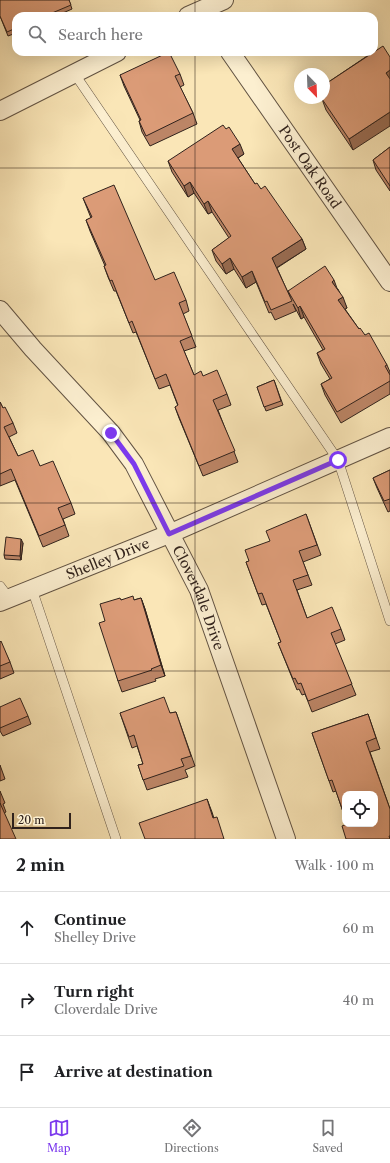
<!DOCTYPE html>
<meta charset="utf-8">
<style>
body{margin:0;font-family:"Libre Caslon Text",serif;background:#f6f6f6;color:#202124}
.controls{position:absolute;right:12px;bottom:12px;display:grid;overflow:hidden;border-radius:8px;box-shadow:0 4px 16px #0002}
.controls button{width:36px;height:36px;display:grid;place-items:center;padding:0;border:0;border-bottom:1px solid #e0e0e0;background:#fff;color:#202124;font:20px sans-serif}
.compass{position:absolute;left:294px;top:68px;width:36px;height:36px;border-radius:50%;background:#fff;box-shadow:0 4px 16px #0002;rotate:157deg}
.scale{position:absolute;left:12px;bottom:10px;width:59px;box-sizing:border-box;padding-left:4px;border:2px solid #30221c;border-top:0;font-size:11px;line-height:14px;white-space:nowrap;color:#30221c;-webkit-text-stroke:3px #fcefd0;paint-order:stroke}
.stop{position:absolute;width:12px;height:12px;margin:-9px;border:3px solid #7c3aed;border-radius:50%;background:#fff}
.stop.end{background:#7c3aed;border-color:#fff;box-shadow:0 1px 4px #0008}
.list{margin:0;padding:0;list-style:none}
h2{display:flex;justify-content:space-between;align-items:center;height:52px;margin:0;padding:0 16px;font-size:17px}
h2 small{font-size:13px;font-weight:400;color:#757577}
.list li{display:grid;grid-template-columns:26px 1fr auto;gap:12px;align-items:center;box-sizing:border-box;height:72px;padding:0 16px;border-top:1px solid #e0e0e0}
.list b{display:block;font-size:15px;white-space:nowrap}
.list p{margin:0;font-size:13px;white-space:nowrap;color:#757577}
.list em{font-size:13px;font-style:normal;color:#757577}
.icon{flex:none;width:22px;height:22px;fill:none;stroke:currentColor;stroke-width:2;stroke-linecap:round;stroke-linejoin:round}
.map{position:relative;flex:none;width:390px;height:839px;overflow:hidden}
.search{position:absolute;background:#fff;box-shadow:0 4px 16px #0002;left:12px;right:12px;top:12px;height:44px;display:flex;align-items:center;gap:10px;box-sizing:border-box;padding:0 14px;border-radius:12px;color:#757577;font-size:15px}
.sheet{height:268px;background:#fff}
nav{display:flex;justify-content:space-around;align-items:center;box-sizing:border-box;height:56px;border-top:1px solid #e0e0e0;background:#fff;font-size:11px;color:#757577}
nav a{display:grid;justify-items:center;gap:2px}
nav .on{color:#7c3aed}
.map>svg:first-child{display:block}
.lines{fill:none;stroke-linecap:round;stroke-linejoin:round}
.lane-casing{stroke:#625343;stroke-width:10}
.street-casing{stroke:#625343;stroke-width:20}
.lane{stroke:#fcefd0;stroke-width:9}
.street{stroke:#fcefd0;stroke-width:18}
.wall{fill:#bc8566;stroke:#30221c}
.shaded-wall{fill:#996c53;stroke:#30221c}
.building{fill:#db9b77;stroke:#30221c}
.route{stroke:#7c3aed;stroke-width:5}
.grid{fill:none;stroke:#30221c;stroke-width:1;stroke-opacity:0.55}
.labels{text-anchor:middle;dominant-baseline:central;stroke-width:3;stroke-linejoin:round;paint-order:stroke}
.street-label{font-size:14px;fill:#30221c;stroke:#fcefd0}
</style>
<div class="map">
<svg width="390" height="839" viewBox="0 0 390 839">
<rect width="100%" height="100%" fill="#fae6b7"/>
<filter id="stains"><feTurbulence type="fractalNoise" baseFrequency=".005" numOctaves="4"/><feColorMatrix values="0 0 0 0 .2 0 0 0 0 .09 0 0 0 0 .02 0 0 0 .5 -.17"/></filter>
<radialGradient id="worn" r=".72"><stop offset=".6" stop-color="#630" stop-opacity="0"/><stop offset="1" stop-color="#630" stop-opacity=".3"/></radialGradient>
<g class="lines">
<!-- lane casing -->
<g class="lane-casing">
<g id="lane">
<polyline points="74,73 338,460 390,621"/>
<polyline points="0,586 9,598"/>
<polyline points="32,589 116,839"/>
</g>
</g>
<!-- street casing -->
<g class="street-casing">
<g id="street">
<polyline points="188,16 224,0"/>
<path id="s1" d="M230,52L390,282"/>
<polyline points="0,111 117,52"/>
<path id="s2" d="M0,310L33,349L111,433L134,464L199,590L286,839"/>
<path id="s3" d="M0,602L169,534L390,437"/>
</g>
</g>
<!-- lane -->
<use href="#lane" class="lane"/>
<!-- street -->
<use href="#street" class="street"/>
</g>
<!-- wall -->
<g class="wall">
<polygon points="69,0 72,9 56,16 16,16 16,33 8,36 0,16"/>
<polygon points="373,52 353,150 326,110 322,99 324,98 324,85"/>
<polygon points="180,74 184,85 180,87 193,113 197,124 150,146 142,132 139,121 140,120 124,86 120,75"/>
<polygon points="390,147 390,191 376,170 373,160"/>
<polygon points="244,154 238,158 255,184 261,189 302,239 306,249 277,268 290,297 288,291 338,289 347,308 345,309 359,329 365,335 387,365 390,372 390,394 341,423 325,395 321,384 330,379 321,364 317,353 323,350 304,317 301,319 293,304 296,311 275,320 271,312 269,313 256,282 246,288 234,269 226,274 216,261 212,250 229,238 212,212 208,214 194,193 188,197 172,172 168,161"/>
<polygon points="83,198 155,280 186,300 189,311 183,314 196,347 184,351 194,375 203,376 227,394 231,405 218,410 238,462 203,476 179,418 175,407 178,406 170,385 159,389 136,332 133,333 116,291 114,291 108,277 104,266 105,266 90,231 86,220 91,218"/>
<polygon points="274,380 283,405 266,411 257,387"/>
<polygon points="0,402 3,408 13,423 17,433 9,437 18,456 40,466 71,503 75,514 63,519 69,536 43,547 15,480 0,486"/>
<polygon points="390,470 390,511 388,512 377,488 373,478"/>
<polygon points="306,514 321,555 303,562 312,585 297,590 307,618 341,629 345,640 335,644 356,695 312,712 305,694 302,695 299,689 297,690 278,643 281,642 266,604 262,605 246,562 249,561"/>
<polygon points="23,543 21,560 5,559 4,555"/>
<polygon points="141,598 145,609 165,676 155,679 156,681 122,692 118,681 105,621 121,600 134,600"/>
<polygon points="0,642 10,662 14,673 0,679"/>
<polygon points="0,707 28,716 31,724 3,736 0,731"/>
<polygon points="176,712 195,766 185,770 188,777 147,790 138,765 143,764 137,746 132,748 120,713 170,713"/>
<polygon points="368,714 380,749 370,752 390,809 390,839 347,824 336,791 333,792 312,733"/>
<polygon points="0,765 5,779 0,781"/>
<polygon points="0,791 5,803 3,804 6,812 4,813 0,839"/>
</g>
<!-- shaded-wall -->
<g class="shaded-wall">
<polygon points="390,70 390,83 386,73"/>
<polygon points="390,112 390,126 353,150 349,139"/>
<polygon points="240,144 244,154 236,159 232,149"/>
<polygon points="190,182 194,193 188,197 184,186"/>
<polygon points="208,201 212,212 208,214 204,204"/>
<polygon points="302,239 306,249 276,268 272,258"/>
<polygon points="230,258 234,269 226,274 222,264"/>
<polygon points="252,271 256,282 246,288 242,277"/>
<polygon points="334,280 338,291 332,282"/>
<polygon points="343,297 347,308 342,311 338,300"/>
<polygon points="300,306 304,317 301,319 298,308"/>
<polygon points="21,539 23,543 21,560 20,556"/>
<polygon points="141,598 145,609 165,676 161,665"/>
<polygon points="207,799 212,812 218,831 213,818"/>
</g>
<!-- building -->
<g class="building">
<polygon points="0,0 69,0 71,5 45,16 16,16 16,28 7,32 0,16"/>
<polygon points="383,46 390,57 390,70 386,73 390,79 390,112 349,139 322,99 326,97 324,94 324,85"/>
<polygon points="169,52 180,74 175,76 193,113 146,136 139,121 141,120 120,75"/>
<polygon points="223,125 226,129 229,127 240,144 232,149 255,184 257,183 261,189 265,186 302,239 272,258 292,301 271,310 267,301 265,302 252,271 242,277 230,258 222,264 212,250 231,236 208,201 204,204 190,182 184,186 168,161"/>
<polygon points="390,147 390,186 373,160"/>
<polygon points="114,185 155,280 174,272 186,300 179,303 192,336 180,341 194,375 201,371 203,376 217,370 227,394 213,400 235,451 199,466 175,407 178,405 166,374 155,379 132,321 129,323 112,280 110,281 104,266 106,265 86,220 92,217 83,198"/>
<polygon points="325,266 334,280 332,282 343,297 338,300 359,329 360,328 365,335 369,333 387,365 385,366 390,375 390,381 337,412 321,384 332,378 317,353 325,349 300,306 298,308 288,291"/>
<polygon points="274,380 281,401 264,407 257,387"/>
<polygon points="0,402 3,408 5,407 13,423 4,427 18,456 33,450 40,466 53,461 71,503 58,508 65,525 39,536 11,469 0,474"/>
<polygon points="390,470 390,499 384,501 373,478"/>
<polygon points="306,514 317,545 299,551 308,575 293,580 307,618 332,607 341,629 331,633 352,684 308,701 301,683 298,684 295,678 293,679 278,643 281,642 262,593 258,594 246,562 249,561 245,550 270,541 266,531"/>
<polygon points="6,537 21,539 20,556 4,555"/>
<polygon points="133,596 134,600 141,598 161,665 151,669 152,670 118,681 99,623 105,621 100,604 120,598 121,600"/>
<polygon points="1,641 10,662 0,666 0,642"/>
<polygon points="164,697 170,713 176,712 191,756 181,759 184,766 143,780 138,765 143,764 134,735 129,737 120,713"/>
<polygon points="20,698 28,716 0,728 0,707"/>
<polygon points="368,714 376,738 366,742 390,809 390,836 389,836 390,839 346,839 342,826 347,824 375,824 375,794 345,794 345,817 332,780 329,781 312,733"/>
<polygon points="207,799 213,818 217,817 224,839 145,839 139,823"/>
<polygon points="0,803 16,839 0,839"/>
</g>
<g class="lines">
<!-- route -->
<polyline class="route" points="111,433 134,464 169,534 338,460"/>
</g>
<!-- grid -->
<path class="grid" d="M195,0V16M195,52V839M0,168H390M0,336H390M0,503H390M0,671H390"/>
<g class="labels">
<!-- street labels -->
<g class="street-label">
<text stroke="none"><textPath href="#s1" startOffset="140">Post Oak Road</textPath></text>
<text stroke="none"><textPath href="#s3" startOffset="116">Shelley Drive</textPath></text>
<text stroke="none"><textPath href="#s2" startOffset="353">Cloverdale Drive</textPath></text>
</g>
</g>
<rect width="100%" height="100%" filter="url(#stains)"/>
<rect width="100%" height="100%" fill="url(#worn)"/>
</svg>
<div class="controls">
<button><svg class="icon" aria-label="locate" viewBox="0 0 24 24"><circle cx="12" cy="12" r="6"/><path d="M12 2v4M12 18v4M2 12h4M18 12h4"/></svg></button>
</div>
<svg class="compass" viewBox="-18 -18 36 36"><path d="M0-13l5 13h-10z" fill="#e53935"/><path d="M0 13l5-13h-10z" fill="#757577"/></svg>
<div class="scale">20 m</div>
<div class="stop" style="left:338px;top:460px"></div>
<div class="stop end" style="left:111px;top:433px"></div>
<div class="search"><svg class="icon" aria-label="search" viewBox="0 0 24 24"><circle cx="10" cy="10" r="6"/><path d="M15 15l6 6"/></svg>Search here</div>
</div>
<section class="sheet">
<h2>2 min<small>Walk · 100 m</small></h2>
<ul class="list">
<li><svg class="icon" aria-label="ahead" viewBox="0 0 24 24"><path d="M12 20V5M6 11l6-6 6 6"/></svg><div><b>Continue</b><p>Shelley Drive</p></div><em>60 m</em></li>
<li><svg class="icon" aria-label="right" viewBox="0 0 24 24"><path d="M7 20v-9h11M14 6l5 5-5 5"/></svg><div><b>Turn right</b><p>Cloverdale Drive</p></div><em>40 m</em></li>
<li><svg class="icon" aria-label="arrive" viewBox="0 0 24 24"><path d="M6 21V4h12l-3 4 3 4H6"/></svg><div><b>Arrive at destination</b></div></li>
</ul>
</section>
<nav>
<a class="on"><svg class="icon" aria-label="map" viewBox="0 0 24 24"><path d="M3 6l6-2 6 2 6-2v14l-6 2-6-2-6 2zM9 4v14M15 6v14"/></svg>Map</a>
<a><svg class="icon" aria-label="directions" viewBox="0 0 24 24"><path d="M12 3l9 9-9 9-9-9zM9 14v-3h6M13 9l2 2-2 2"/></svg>Directions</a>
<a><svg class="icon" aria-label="saved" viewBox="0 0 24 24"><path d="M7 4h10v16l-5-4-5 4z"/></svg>Saved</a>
</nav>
